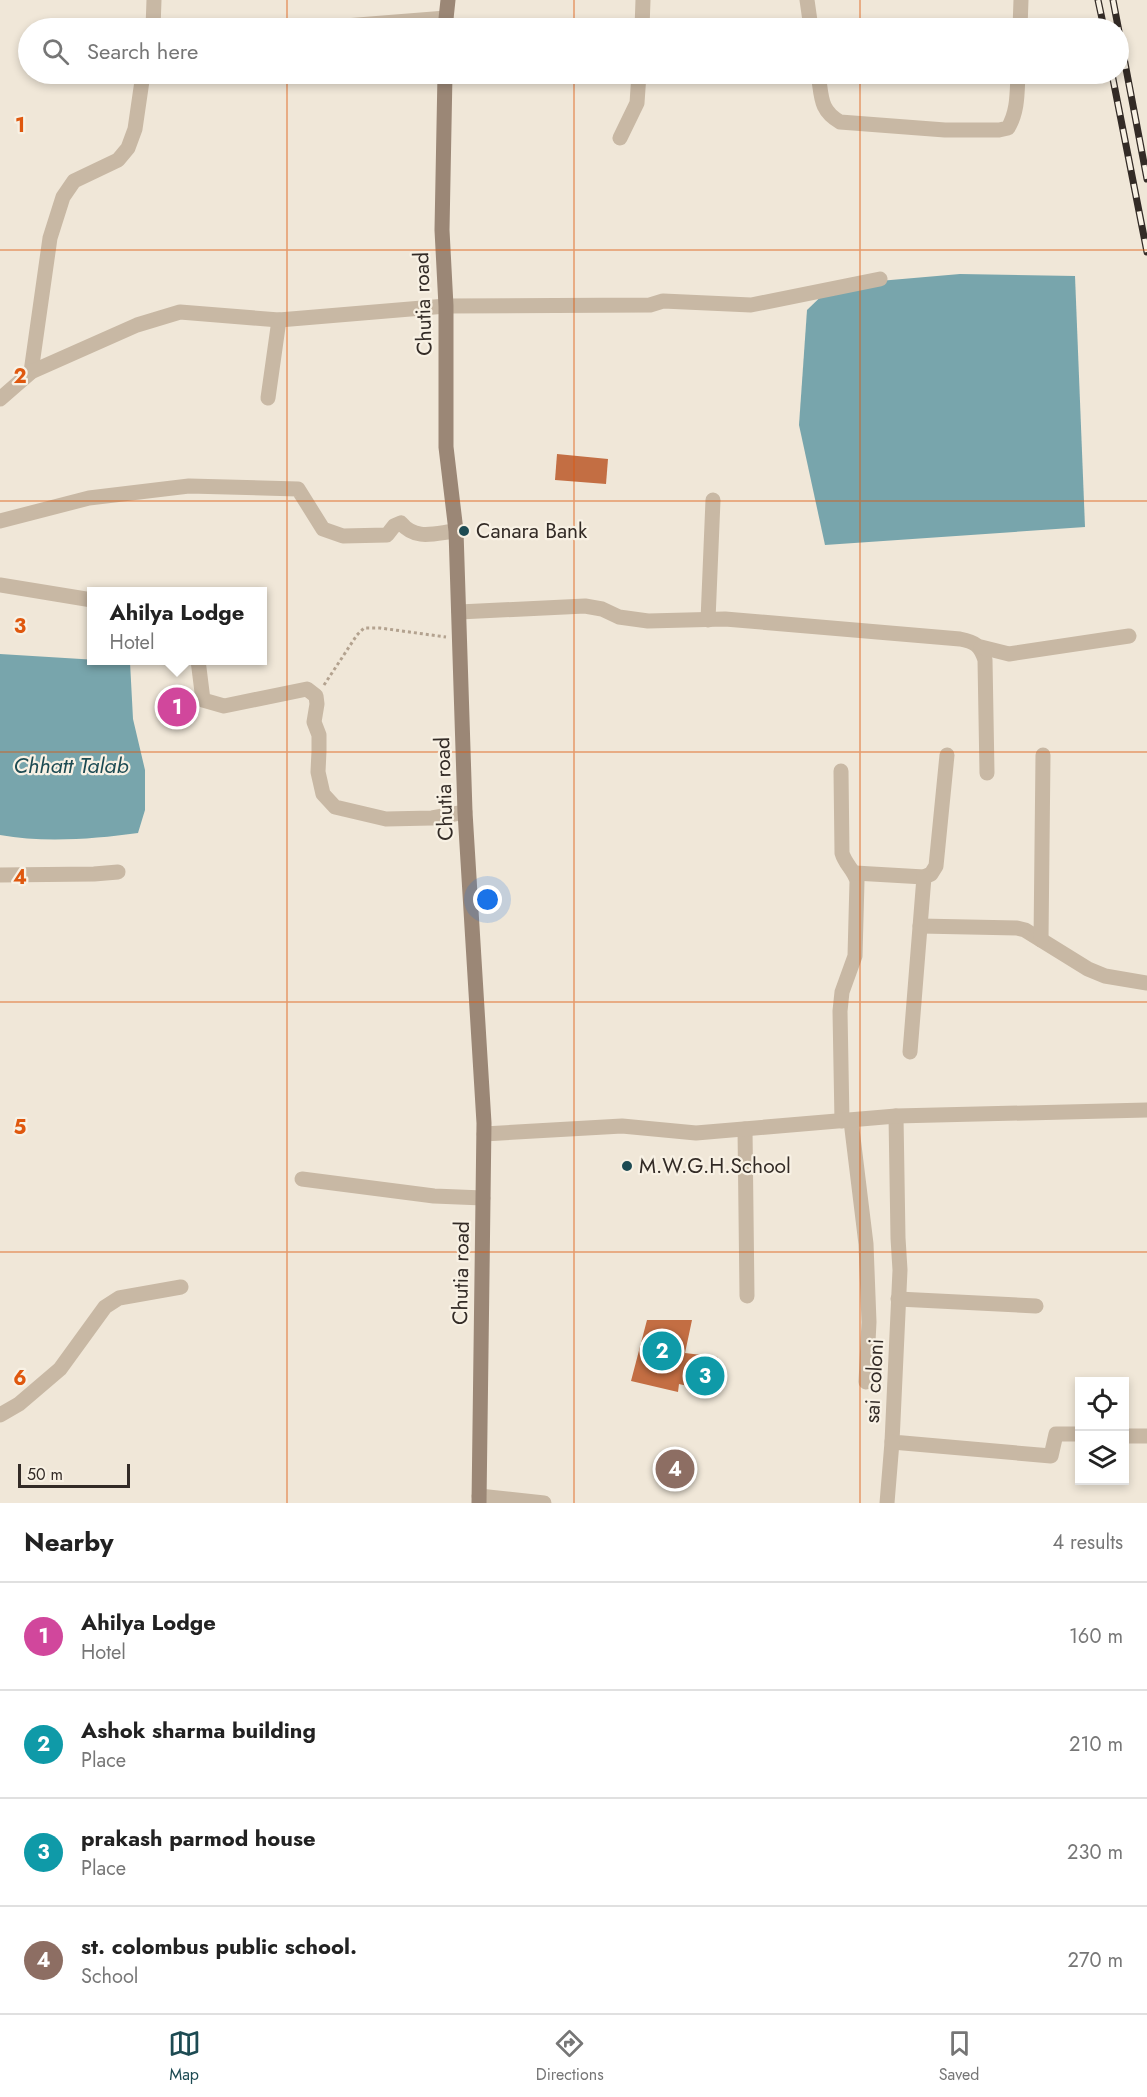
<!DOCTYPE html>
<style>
body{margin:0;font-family:Jost,sans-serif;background:#f2f2f2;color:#222}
.controls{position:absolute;right:18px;bottom:18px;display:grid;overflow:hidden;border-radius:0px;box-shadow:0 3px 9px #0003}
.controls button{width:54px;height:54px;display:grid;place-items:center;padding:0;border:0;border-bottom:2px solid #e0e0e0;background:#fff;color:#222;font:30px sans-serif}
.scale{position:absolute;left:18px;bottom:15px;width:112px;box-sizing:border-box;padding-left:6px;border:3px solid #332b26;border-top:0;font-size:16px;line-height:21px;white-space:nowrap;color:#332b26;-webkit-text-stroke:4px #f8f1e4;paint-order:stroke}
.you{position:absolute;left:488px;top:900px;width:21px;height:21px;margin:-15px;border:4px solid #fff;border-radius:50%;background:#1a73e8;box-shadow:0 0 0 9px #1a73e833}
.badge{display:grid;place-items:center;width:39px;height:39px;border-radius:50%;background:#1d4b53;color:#fff;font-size:20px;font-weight:700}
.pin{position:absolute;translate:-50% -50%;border:3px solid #fff;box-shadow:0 2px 6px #0006}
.popup{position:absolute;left:87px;top:587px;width:180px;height:78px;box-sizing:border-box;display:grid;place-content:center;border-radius:0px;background:#fff;filter:drop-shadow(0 2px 4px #0005);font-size:20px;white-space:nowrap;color:#767676}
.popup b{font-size:22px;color:#222}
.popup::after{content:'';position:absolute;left:50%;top:100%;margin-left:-12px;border:12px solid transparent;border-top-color:#fff}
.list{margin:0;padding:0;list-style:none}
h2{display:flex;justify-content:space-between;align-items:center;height:78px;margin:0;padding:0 24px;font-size:26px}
h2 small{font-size:20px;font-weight:400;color:#767676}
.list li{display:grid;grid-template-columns:39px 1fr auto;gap:18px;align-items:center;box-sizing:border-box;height:108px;padding:0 24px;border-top:2px solid #e0e0e0}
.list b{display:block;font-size:22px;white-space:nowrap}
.list p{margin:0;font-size:20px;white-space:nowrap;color:#767676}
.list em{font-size:20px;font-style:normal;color:#767676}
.icon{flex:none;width:33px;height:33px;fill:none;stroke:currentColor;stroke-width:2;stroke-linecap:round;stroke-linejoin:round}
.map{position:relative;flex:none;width:1147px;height:1503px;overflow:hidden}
.search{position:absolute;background:#fff;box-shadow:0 3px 9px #0003;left:18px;right:18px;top:18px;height:66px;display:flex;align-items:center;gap:15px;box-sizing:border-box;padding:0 21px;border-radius:33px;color:#767676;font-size:22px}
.sheet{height:510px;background:#fff}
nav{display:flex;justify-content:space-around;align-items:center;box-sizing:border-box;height:84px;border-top:2px solid #e0e0e0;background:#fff;font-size:16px;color:#767676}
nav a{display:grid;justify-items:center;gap:3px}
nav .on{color:#1d4b53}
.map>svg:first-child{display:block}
.water{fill:#78a5ac}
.building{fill:#c36e43}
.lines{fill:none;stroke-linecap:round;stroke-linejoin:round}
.path{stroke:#b3a28f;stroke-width:3;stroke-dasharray:3 3;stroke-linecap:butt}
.street{stroke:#c8b8a4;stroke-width:15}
.secondary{stroke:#9b8776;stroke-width:15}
.rail-casing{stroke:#332b26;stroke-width:7}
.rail{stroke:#f8f1e4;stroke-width:4.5;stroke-dasharray:14;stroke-linecap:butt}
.grid{fill:none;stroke:#df570d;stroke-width:1.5;stroke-opacity:0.55}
.poi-dot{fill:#1d4b53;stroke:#f8f1e4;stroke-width:2}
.labels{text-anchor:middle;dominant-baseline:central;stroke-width:4.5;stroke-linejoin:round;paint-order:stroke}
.street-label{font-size:21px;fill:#332b26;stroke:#f8f1e4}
.poi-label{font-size:21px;fill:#332b26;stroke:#f8f1e4;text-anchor:start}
.water-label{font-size:22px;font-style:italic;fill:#1d4b53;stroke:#f8f1e4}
.grid-label{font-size:20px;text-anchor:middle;font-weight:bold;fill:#df570d;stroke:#f8f1e4;stroke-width:4.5;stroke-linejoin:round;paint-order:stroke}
</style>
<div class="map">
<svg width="1147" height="1503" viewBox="0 0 1147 1503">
<rect width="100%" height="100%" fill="#f0e7d8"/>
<!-- water -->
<g class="water">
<polygon points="960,274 1075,276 1085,527 825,545 799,425 807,310 833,285"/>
<path d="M0,654L130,662L133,719L145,770V810L138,833C94,839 44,843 0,835Z"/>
</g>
<!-- building -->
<g class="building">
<polygon points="557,454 608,459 606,484 555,480"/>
<polygon points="647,1320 692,1320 685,1353 718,1357 713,1392 679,1384 678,1392 631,1381"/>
</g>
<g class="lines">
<!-- path -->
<polyline class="path" points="324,685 357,635 364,628 380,628 446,637"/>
<!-- street -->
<g class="street">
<polyline points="807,0 811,28"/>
<polyline points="153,28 154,0"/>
<polyline points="320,28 446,18"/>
<polyline points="642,28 643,0"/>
<polyline points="1020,28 1021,0"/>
<path d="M818,74C822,96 819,110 840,122L945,130H999L1008,128C1018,111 1017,93 1018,74"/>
<polyline points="620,138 637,103 639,74"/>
<polyline points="31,372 50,238 63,197 74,181 118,160 128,148 135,129 143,74"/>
<polyline points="268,398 279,320"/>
<polyline points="0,399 31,372 137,325 180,312 279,320 446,306 650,305 663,301 751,305 880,279"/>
<path d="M0,521L89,498L189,486L298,489L323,529L343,536L387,535L394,526L401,523C416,541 435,533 456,531"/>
<polyline points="0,585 92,600"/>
<path d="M459,612L585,606L602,609L619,617L648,621L725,619L960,639C975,642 980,645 985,660L987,773"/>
<polyline points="708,620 713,500"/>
<polyline points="981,647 1009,654 1129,636"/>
<polyline points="198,660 203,700 224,706 307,689 316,696 317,704 314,722 319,735 319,751 318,772 323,794 335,807 386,819 432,818 465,812"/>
<path d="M841,771L842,853C845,864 854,870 857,881L855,956L842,992L840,1011L842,1121"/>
<polyline points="855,873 924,877 931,874 936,866 947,755"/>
<polyline points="0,875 94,874 118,872"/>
<polyline points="920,926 1017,928 1025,930 1088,969 1105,976 1147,983"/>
<polyline points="1041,940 1043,755"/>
<polyline points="910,1052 924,877"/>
<polyline points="896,1116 898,1238 900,1270 892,1442 1051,1456 1056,1434 1080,1434"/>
<polyline points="851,1121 866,1244 869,1322 866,1382"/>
<polyline points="745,1129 747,1296"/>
<polyline points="484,1134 622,1126 696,1133 896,1116 1147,1110"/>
<polyline points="302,1179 434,1196 483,1198"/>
<polyline points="898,1299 1036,1306"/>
<polyline points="0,1415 19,1404 60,1369 105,1307 119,1298 181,1287"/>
<polyline points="1124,1436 1147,1436"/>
<polyline points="479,1496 544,1503"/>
<polyline points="887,1503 892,1442"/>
</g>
<!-- secondary -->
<g class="secondary">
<polyline points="445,28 448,0"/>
<polyline points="445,74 442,230 446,306 446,447 456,531 465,812 484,1123 479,1503"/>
</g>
<!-- rail casing -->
<g class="rail-casing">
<g id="rail">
<polyline points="1098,0 1104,28"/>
<polyline points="1113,0 1147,179"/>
<polyline points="1112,74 1147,252"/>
</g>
</g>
<!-- rail -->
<use href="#rail" class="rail"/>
</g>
<!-- grid -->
<path class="grid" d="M287,0V28M574,0V28M860,0V28M287,74V1503M574,74V1503M860,74V1503M0,250H1147M0,501H1147M0,752H1147M0,1002H1147M0,1252H1147"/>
<!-- markers -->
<g class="poi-dot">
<circle cx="464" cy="531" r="6"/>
<circle cx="627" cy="1166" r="6"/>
</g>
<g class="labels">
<!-- street labels -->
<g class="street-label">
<text transform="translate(423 304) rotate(-92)">Chutia road</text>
<text transform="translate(444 789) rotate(-92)">Chutia road</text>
<text transform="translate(461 1273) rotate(-89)">Chutia road</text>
<text transform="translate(874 1381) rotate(-87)">sai coloni</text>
</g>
<!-- poi labels -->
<g class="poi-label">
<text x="476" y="531">Canara Bank</text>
<text x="639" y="1166">M.W.G.H.School</text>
</g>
<!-- water labels -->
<g class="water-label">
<text x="71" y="765">Chhatt Talab</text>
</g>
</g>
<g class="grid-label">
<text x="20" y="132">1</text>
<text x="20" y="383">2</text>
<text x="20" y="633">3</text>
<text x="20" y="884">4</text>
<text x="20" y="1134">5</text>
<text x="20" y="1385">6</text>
</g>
</svg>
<div class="controls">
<button><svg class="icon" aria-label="locate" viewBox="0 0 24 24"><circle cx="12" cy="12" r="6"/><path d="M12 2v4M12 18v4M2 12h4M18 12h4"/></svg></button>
<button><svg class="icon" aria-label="layers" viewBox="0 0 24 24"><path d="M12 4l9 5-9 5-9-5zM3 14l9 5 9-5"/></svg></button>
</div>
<div class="scale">50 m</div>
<div class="you"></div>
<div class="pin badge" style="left:177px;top:707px;background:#d1479c">1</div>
<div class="popup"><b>Ahilya Lodge</b>Hotel</div>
<div class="pin badge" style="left:662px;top:1351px;background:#0f9aa8">2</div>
<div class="pin badge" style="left:705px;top:1376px;background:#0f9aa8">3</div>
<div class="pin badge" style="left:675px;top:1469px;background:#8d6e63">4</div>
<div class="search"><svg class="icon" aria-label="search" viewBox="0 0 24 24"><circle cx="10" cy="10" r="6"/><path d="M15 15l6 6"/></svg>Search here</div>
</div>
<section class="sheet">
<h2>Nearby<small>4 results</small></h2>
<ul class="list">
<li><span class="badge" style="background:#d1479c">1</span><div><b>Ahilya Lodge</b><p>Hotel</p></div><em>160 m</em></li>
<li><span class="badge" style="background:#0f9aa8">2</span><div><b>Ashok sharma building</b><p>Place</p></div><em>210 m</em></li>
<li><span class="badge" style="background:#0f9aa8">3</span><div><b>prakash parmod house</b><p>Place</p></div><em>230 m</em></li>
<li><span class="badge" style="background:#8d6e63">4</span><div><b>st. colombus public school.</b><p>School</p></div><em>270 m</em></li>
</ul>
</section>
<nav>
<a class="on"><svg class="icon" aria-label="map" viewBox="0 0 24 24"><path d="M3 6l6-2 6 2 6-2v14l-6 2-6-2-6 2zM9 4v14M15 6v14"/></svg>Map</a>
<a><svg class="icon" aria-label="directions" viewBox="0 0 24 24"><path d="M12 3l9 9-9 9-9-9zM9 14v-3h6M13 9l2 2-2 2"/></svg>Directions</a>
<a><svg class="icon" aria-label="saved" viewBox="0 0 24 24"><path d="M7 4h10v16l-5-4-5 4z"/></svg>Saved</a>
</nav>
